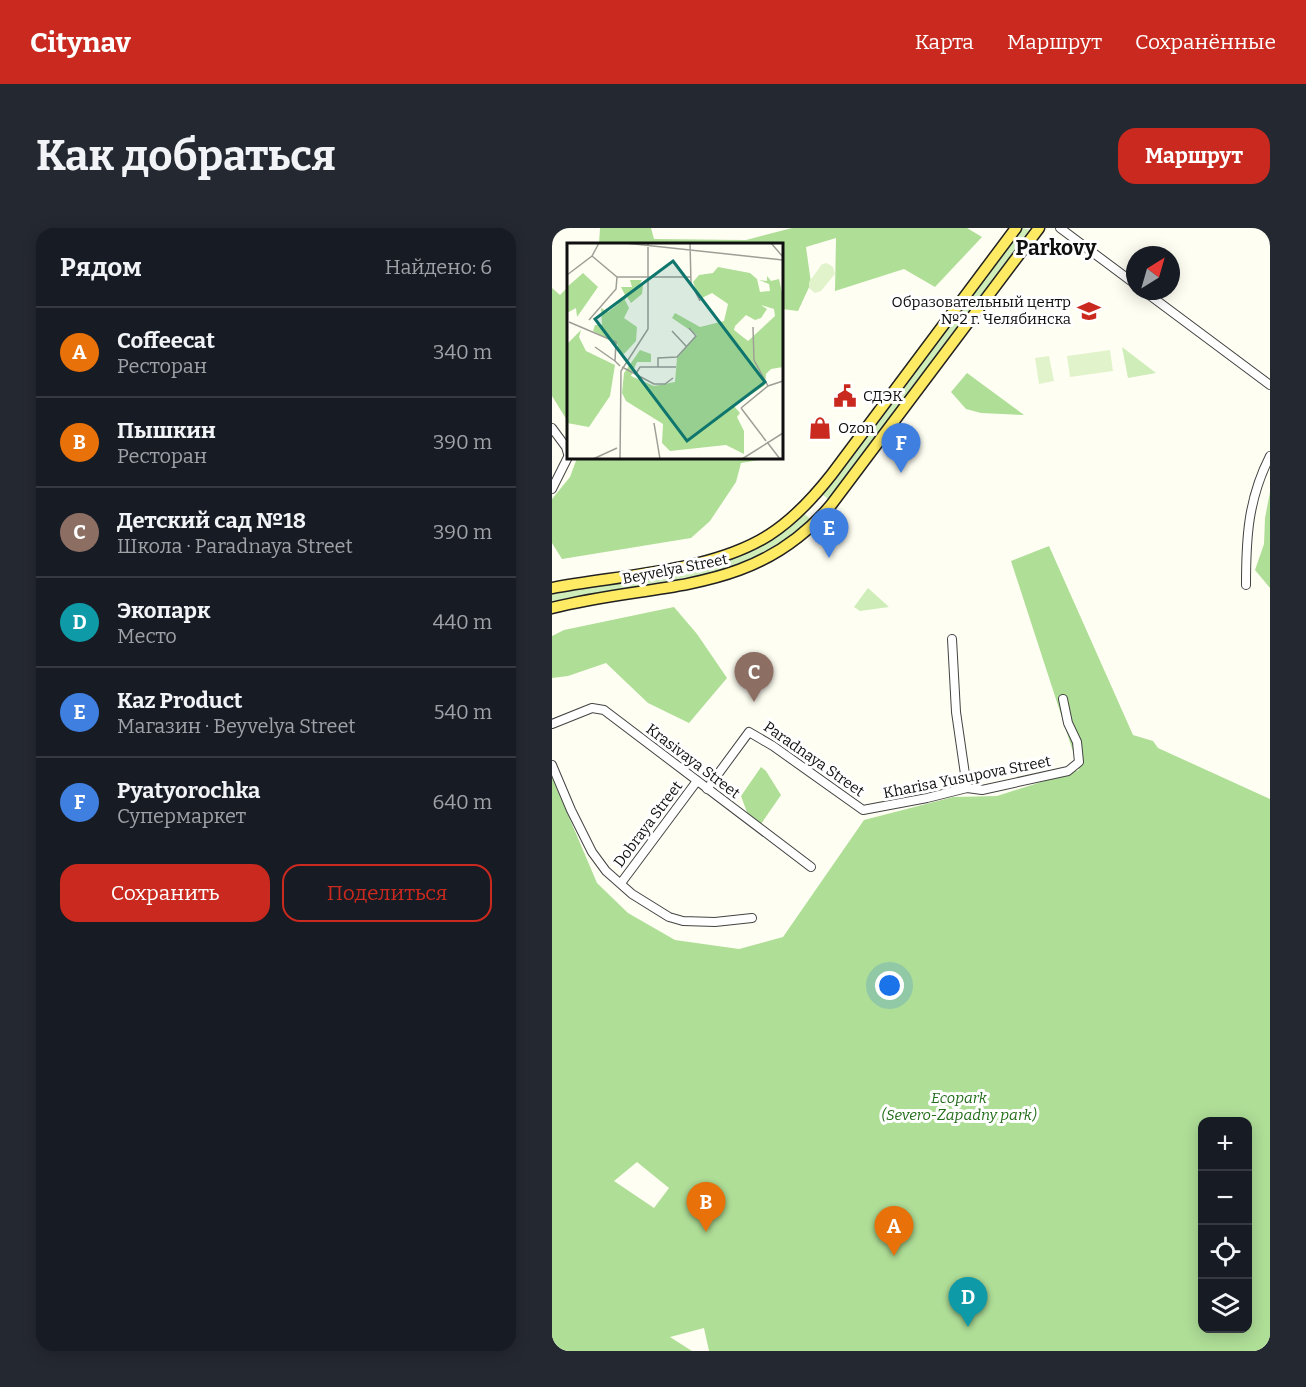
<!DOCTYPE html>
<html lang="ru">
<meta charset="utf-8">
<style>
body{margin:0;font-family:Bitter,serif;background:#242831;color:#f1f3f6}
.controls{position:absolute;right:18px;bottom:18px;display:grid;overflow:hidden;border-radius:12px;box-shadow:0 3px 15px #0003}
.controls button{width:54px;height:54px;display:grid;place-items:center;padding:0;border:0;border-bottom:2px solid #363941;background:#171b24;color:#f1f3f6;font:30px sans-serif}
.compass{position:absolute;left:574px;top:18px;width:54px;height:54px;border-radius:50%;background:#171b24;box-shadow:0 3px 15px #0003;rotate:37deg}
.you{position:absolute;left:338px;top:758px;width:21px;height:21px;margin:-15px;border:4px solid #fff;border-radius:50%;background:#1a73e8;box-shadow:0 0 0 9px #1a73e833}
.badge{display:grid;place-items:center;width:39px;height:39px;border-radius:50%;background:#c9291e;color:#fff;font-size:20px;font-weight:700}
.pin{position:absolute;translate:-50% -50px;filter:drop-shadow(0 2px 3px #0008)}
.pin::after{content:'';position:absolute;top:32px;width:21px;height:18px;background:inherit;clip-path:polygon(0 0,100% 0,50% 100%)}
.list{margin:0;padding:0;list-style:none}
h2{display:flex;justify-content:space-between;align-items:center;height:78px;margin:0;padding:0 24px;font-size:26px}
h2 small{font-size:20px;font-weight:400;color:#9ea1a6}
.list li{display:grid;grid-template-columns:39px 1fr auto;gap:18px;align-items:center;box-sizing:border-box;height:90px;padding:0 24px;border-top:2px solid #363941}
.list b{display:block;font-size:22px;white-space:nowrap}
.list p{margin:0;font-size:20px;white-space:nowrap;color:#9ea1a6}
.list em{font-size:20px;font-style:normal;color:#9ea1a6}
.actions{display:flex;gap:12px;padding:18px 24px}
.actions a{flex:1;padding:14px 0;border:2px solid #c9291e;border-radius:18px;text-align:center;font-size:21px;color:#c9291e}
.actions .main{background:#c9291e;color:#fff}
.icon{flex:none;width:33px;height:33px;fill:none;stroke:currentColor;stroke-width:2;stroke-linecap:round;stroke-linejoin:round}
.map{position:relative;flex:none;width:718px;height:1123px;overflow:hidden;border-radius:18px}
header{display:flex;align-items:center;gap:36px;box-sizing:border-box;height:84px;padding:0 30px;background:#c9291e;color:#fff}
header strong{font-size:28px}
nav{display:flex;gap:33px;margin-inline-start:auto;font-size:21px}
.intro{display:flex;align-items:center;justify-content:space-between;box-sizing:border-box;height:144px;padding:0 36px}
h1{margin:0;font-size:42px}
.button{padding:15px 27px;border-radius:18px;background:#c9291e;color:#fff;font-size:21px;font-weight:700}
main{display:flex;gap:36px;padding:0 36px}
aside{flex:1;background:#171b24;border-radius:18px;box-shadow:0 3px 15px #0003}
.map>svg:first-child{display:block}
.green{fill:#ceedb9}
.forest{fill:#afde97;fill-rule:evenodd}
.pitch{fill:#e1f3cb}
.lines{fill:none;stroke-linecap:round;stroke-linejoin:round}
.minor-casing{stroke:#434343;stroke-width:10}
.major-casing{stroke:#212121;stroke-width:13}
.minor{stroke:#fff;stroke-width:8}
.major{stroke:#ffea63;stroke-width:10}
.labels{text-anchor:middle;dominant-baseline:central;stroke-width:6;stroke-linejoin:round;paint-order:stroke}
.poi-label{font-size:15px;fill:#101010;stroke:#fff;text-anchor:start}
.street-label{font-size:15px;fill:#101010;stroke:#fff}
.park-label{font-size:15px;font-style:italic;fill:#236d1b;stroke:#fff}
.district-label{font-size:21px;font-weight:bold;fill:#101010;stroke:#fff}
.inset-road{fill:none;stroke:#9f9f98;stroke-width:1.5}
.view{fill:#0f766e;fill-opacity:0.15;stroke:#0f766e;stroke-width:3}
.inset-edge{fill:none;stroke:#101010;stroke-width:3}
</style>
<header>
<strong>Citynav</strong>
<nav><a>Карта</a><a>Маршрут</a><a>Сохранённые</a></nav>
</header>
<div class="intro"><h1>Как добраться</h1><a class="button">Маршрут</a></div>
<main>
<aside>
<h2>Рядом<small>Найдено: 6</small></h2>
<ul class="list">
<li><span class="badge" style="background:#e8710a">A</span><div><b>Coffeecat</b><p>Ресторан</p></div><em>340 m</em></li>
<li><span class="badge" style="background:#e8710a">B</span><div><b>Пышкин</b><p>Ресторан</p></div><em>390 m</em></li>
<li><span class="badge" style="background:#8d6e63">C</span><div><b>Детский сaд №18</b><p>Школа · Paradnaya Street</p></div><em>390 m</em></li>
<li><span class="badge" style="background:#0f9aa8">D</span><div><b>Экопарк</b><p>Место</p></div><em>440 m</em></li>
<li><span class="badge" style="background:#3f7fe0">E</span><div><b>Kaz Product</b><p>Магазин · Beyvelya Street</p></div><em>540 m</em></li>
<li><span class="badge" style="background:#3f7fe0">F</span><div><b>Pyatyorochka</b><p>Супермаркет</p></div><em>640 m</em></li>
</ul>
<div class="actions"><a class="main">Сохранить</a><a>Поделиться</a></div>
</aside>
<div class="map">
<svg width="718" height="1123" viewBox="0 0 718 1123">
<rect width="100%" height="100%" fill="#fffef3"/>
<!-- green -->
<g class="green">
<polygon points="470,0 479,2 277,272 270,266"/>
<polygon points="570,119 604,145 576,150"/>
<polygon points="252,285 259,292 240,308 204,330 165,344 0,373 0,365 140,340"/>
<polygon points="316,360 337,379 308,383 302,379"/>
</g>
<!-- forest -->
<g class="forest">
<polygon points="48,0 99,0 102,11 194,12 240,0 415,0 430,9 383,59 352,41 283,63 284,10 254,19 259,55 246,83 230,81 230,16 47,16"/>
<polygon points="16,59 16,194 0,168 0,60 8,67"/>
<polygon points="415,145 472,187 429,185 414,181 399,164"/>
<polygon points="25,230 207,230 207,232 189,235 184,254 158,293 139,310 10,331 0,315 0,271 18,249"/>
<polygon points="718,264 718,360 703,342 712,316 713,290"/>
<path d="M497,318L581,507L601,513L606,520L718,571V1123H157L152,1100L118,1109L140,1123H0V549L45,655L76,685L123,712L187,721L231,709L312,592L401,569L445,568L527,542L459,333ZM650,894H696V1100H650ZM85,934L117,960L102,980L62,953Z"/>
<polygon points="122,379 145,406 175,450 137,495 96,475 54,435 16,448 0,450 0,408 12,402"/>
<polygon points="209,539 214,543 229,567 209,596 196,587 189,568"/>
</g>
<!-- pitch -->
<g class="pitch">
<polygon points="275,35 281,39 283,46 269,63 263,65 257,60 257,54 270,36"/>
<polygon points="558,122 561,143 518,149 515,128"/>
<polygon points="497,128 502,153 487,156 483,130"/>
</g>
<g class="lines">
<!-- minor casing -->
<g class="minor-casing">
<g id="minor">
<polyline points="508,0 583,56"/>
<polyline points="592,63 718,157"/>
<polyline points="0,200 14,219 16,226"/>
<polyline points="0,261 16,229"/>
<path d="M694,357C694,310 696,271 718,228"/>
<polyline points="400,411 404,484 415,560"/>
<polyline points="0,496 40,480 52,482 259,639"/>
<polyline points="0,537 19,582 40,624 54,643 80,666 117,689 131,693 163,694 200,690"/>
<polyline points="155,561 197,504 221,518 311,582 375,570 415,560 430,562 516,543 527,534 525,514 516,495 511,471"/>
<polyline points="69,655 145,553"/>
</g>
</g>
<!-- major casing -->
<g class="major-casing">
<g id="major">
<path d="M0,360C68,347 159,344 217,307C242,291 262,269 280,246L464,0"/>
<path d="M0,380C104,353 202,369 279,277L487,0"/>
</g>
</g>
<!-- minor -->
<use href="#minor" class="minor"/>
<!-- major -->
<use href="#major" class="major"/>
</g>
<!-- icons -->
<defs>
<g id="school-bare" transform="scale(1.8)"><path d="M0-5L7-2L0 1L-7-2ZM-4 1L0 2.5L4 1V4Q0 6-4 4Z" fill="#c9291e" stroke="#fff" stroke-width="2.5" paint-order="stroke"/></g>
<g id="civic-bare" transform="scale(1.8)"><path d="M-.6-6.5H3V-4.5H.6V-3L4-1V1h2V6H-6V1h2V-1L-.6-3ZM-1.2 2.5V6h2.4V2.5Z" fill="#c9291e" stroke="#fff" stroke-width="2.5" paint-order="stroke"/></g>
<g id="shop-bare" transform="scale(1.8)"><path d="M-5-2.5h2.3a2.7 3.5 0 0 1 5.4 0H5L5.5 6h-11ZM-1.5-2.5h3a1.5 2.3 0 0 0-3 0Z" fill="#c9291e" stroke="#fff" stroke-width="2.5" paint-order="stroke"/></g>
</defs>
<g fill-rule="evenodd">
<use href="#school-bare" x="537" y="83"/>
<use href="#civic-bare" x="293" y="168"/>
<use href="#shop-bare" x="268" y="200"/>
</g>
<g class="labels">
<!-- poi labels -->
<g class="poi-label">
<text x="519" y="74" text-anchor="end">Образовательный центр<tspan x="519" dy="17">№2 г. Челябинска</tspan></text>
<text x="311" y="168">СДЭК</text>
<text x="286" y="200">Ozon</text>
</g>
<!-- street labels -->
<g class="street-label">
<text transform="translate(123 341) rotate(-11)">Beyvelya Street</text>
<text transform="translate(262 531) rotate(35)">Paradnaya Street</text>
<text transform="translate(141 533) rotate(37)">Krasivaya Street</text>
<text transform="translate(415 549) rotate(-11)">Kharisa Yusupova Street</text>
<text transform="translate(96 596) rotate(-53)">Dobraya Street</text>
</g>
<!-- park labels -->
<g class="park-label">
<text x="407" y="870">Ecopark<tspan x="407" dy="17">(Severo-Zapadny park)</tspan></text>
</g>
<!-- district labels -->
<g class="district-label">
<text x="504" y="20">Parkovy</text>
</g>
</g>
<!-- overview -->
<g transform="translate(15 15)">
<rect width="216" height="216" fill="#fffef3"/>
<path d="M151,24L183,30L190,36L193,49L203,48L202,41L192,37L200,38V33L204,38L212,36L216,54V124L204,126L199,131L198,142L167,163L173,170L170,174L177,188V211L159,202L103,208L95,200L96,181L59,158L55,150L57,130L73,107L84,111V119H70L64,133L87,143L108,139L110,115L130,92L105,75L108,70L133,84L157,78L161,61L145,50L133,56L126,39L132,32L146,30ZM194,62L207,66L208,73L181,98L167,87L168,83L179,72L188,77L194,75L200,66ZM16,30L31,44L10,74L9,65L0,70V44ZM63,37H75L72,42H76L75,51L64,60L60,54L58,57L62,65L57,75L70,84L69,98L57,111L50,108L51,102L26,88L28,82H35L34,65L41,69L50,62L58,52L54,44H65ZM14,87L12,94L19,108L48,122L43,153L22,184L0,180V101Z" fill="#afde97" fill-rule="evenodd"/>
<path class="inset-road" d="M58,0L216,17M123,0L124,40L133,58M204,0L216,14M25,13L50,34H124M0,32L25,13L32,0M22,77L49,46L50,34M2,79L49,99L48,118L53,123M186,84L187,117L201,143M105,88L119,103M28,104L48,118M55,124L87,141H98L106,135M91,124V115L110,114L129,93L122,85M68,132L73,124H109M174,165L201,143L216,138M174,165L199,198M87,180L93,216M200,199L213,216M26,216L50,205M53,216L54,128L81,86V0M175,216L216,190"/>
<path class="view" d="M106,18L198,139L120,198L28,76Z"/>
<rect width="216" height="216" class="inset-edge"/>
</g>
</svg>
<div class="controls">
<button>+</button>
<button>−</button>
<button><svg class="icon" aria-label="locate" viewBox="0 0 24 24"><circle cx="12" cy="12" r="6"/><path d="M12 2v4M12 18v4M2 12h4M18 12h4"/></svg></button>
<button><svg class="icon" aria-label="layers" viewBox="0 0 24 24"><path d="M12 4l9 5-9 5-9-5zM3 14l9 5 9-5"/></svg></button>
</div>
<svg class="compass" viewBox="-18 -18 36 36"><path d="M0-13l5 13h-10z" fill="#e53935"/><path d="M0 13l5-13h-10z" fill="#9ea1a6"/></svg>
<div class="you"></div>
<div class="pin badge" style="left:342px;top:1028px;background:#e8710a">A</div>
<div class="pin badge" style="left:154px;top:1004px;background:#e8710a">B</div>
<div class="pin badge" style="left:202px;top:474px;background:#8d6e63">C</div>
<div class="pin badge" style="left:416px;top:1099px;background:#0f9aa8">D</div>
<div class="pin badge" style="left:277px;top:330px;background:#3f7fe0">E</div>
<div class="pin badge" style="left:349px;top:245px;background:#3f7fe0">F</div>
</div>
</main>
